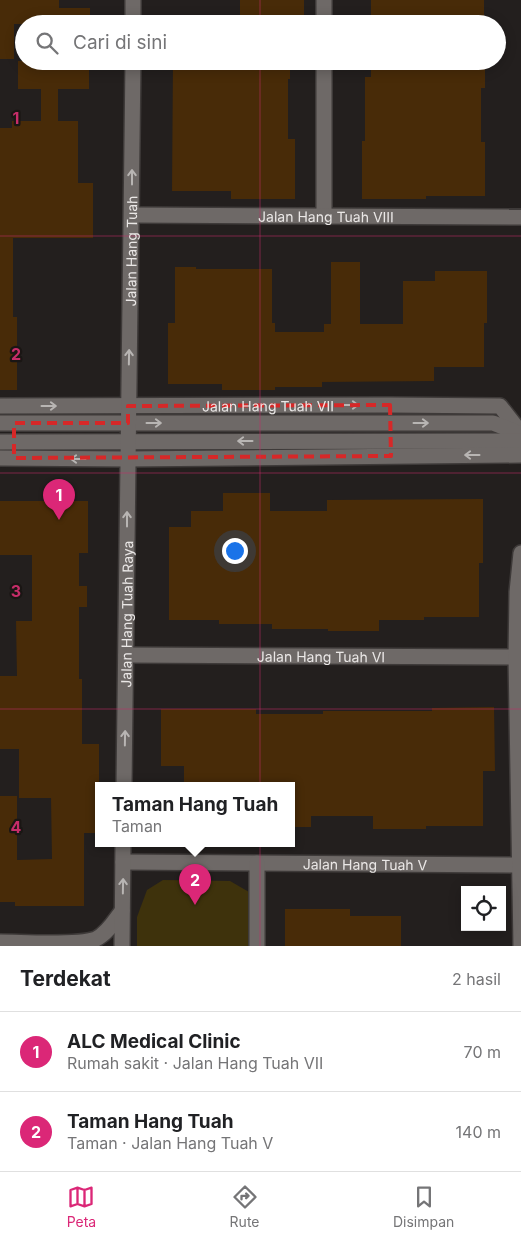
<!DOCTYPE html>
<html lang="id">
<meta charset="utf-8">
<style>
body{margin:0;font-family:Inter,sans-serif;background:#f6f6f6;color:#202124}
.controls{position:absolute;right:15px;bottom:15px;display:grid;overflow:hidden;border-radius:0px;box-shadow:0 2px 12px #0003}
.controls button{width:45px;height:45px;display:grid;place-items:center;padding:0;border:0;border-bottom:1px solid #e0e0e0;background:#fff;color:#202124;font:25px sans-serif}
.you{position:absolute;left:234px;top:550px;width:18px;height:18px;margin:-12px;border:4px solid #fff;border-radius:50%;background:#1a73e8;box-shadow:0 0 0 8px #1a73e833}
.badge{display:grid;place-items:center;width:32px;height:32px;border-radius:50%;background:#db2777;color:#fff;font-size:16px;font-weight:700}
.pin{position:absolute;translate:-50% -41px;filter:drop-shadow(0 1px 2px #0008)}
.pin::after{content:'';position:absolute;top:26px;width:18px;height:15px;background:inherit;clip-path:polygon(0 0,100% 0,50% 100%)}
.popup{position:absolute;left:95px;top:782px;width:200px;height:65px;box-sizing:border-box;display:grid;place-content:center;border-radius:0px;background:#fff;filter:drop-shadow(0 1px 4px #0005);font-size:16px;white-space:nowrap;color:#757577}
.popup b{font-size:19px;color:#202124}
.popup::after{content:'';position:absolute;left:50%;top:100%;margin-left:-10px;border:10px solid transparent;border-top-color:#fff}
.list{margin:0;padding:0;list-style:none}
h2{display:flex;justify-content:space-between;align-items:center;height:65px;margin:0;padding:0 20px;font-size:21px}
h2 small{font-size:16px;font-weight:400;color:#757577}
.list li{display:grid;grid-template-columns:32px 1fr auto;gap:15px;align-items:center;box-sizing:border-box;height:80px;padding:0 20px;border-top:1px solid #e0e0e0}
.list b{display:block;font-size:19px;white-space:nowrap}
.list p{margin:0;font-size:16px;white-space:nowrap;color:#757577}
.list em{font-size:16px;font-style:normal;color:#757577}
.icon{flex:none;width:28px;height:28px;fill:none;stroke:currentColor;stroke-width:2;stroke-linecap:round;stroke-linejoin:round}
.map{position:relative;flex:none;width:521px;height:946px;overflow:hidden}
.search{position:absolute;background:#fff;box-shadow:0 2px 12px #0003;left:15px;right:15px;top:15px;height:55px;display:flex;align-items:center;gap:12px;box-sizing:border-box;padding:0 18px;border-radius:28px;color:#757577;font-size:19px}
.sheet{height:225px;background:#fff}
nav{display:flex;justify-content:space-around;align-items:center;box-sizing:border-box;height:70px;border-top:1px solid #e0e0e0;background:#fff;font-size:14px;color:#757577}
nav a{display:grid;justify-items:center;gap:2px}
nav .on{color:#db2777}
.map>svg:first-child{display:block}
.green{fill:#3e320c}
.building{fill:#482b08}
.lines{fill:none;stroke-linecap:round;stroke-linejoin:round}
.minor-casing{stroke:#3e3a39;stroke-width:18}
.minor{stroke:#6e6967;stroke-width:15}
.oneway{stroke:#b8b5b3}
.marked{fill:none;stroke:#d62828;stroke-width:4;stroke-dasharray:10 6;stroke-linejoin:round}
.grid{fill:none;stroke:#c62d69;stroke-width:1;stroke-opacity:0.55}
.labels{text-anchor:middle;dominant-baseline:central;stroke-width:4.5;stroke-linejoin:round;paint-order:stroke}
.street-label{font-size:14px;fill:#eae7e6;stroke:#1a1614}
.grid-label{font-size:16px;text-anchor:middle;font-weight:bold;fill:#c62d69;stroke:#1a1614;stroke-width:4.5;stroke-linejoin:round;paint-order:stroke}
</style>
<div class="map">
<svg width="521" height="946" viewBox="0 0 521 946">
<rect width="100%" height="100%" fill="#231f1e"/>
<!-- green -->
<polygon class="green" points="163,880 230,881 249,892 248,946 137,946 137,917 147,890"/>
<!-- building -->
<g class="building">
<polygon points="0,0 59,0 59,8 90,8 90,24 14,24 14,59 0,59"/>
<polygon points="240,0 304,0 304,19 240,21"/>
<rect x="371" y="0" width="113" height="24"/>
<polygon points="18,61 89,61 89,89 58,89 58,121 78,121 78,183 93,183 93,238 13,238 13,317 17,317 17,390 0,390 0,128 12,128 12,121 41,121 41,89 18,89"/>
<polygon points="173,61 290,61 290,79 288,79 288,139 295,139 295,199 231,199 231,191 172,191"/>
<polygon points="445,61 485,61 485,88 481,88 481,142 485,142 485,196 426,196 426,199 362,199 362,141 365,141 365,77 371,77 371,63 445,63"/>
<polygon points="331,262 360,262 360,324 403,324 403,281 435,281 435,271 487,271 487,323 484,323 484,367 434,367 434,381 322,382 322,387 275,387 275,390 222,390 222,384 168,384 168,323 175,323 175,267 196,267 196,269 272,269 272,323 275,323 275,332 324,332 324,324 331,324"/>
<polygon points="223,493 270,493 270,511 327,511 327,500 483,499 483,563 479,563 479,617 424,617 424,620 379,620 379,631 328,631 328,629 272,629 272,624 219,624 219,620 169,620 169,527 191,527 191,511 223,511"/>
<polygon points="0,501 88,501 88,553 79,553 79,586 87,586 87,607 79,607 79,679 82,679 82,744 99,744 99,833 84,833 84,906 15,906 15,902 0,902 0,796 17,796 17,860 52,859 51,798 19,798 19,749 0,749 0,676 17,676 16,621 32,621 32,555 0,555"/>
<polygon points="494,707 495,771 483,771 483,826 426,826 426,829 373,829 373,816 311,816 311,827 291,827 291,786 184,786 184,766 161,766 161,709 256,709 256,714 323,714 323,711 432,711 432,708"/>
<polygon points="285,909 350,909 350,916 401,916 401,946 285,946"/>
</g>
<g class="lines">
<!-- minor casing -->
<g class="minor-casing">
<g id="minor">
<polyline points="324,0 324,24"/>
<polyline points="133,24 133,0"/>
<polyline points="324,61 324,216"/>
<path id="s1" d="M132,215L521,217"/>
<path id="s2" d="M0,406L390,405L500,406L521,433"/>
<polyline points="0,423 493,423 521,434"/>
<polyline points="0,442 521,441"/>
<polyline points="0,458 127,459 521,455"/>
<path id="s3" d="M126,655L516,657"/>
<path id="s4" d="M124,786L133,61"/>
<path id="s5" d="M123,862L519,865"/>
<polyline points="257,863 257,946"/>
<path d="M0,942C23,942 77,946 96,939C108,933 115,920 122,911"/>
<polyline points="122,946 123,844"/>
<polyline points="521,946 516,657 517,592 521,553"/>
</g>
</g>
<!-- minor -->
<use href="#minor" class="minor"/>
</g>
<!-- one-way arrows -->
<defs><path id="oneway-shaft" d="M-6 0H5M1.5-3L5.5 0L1.5 3" fill="none" stroke-width="1.6" stroke-linecap="round" stroke-linejoin="round" transform="scale(1.25)"/></defs>
<g class="oneway">
<use href="#oneway-shaft" transform="translate(132 177) rotate(-90)"/>
<use href="#oneway-shaft" transform="translate(129 357) rotate(-89)"/>
<use href="#oneway-shaft" transform="translate(351 405)"/>
<use href="#oneway-shaft" transform="translate(49 406)"/>
<use href="#oneway-shaft" transform="translate(154 423)"/>
<use href="#oneway-shaft" transform="translate(421 423)"/>
<use href="#oneway-shaft" transform="translate(245 441) rotate(180)"/>
<use href="#oneway-shaft" transform="translate(472 455) rotate(180)"/>
<use href="#oneway-shaft" transform="translate(78 459) rotate(-180)"/>
<use href="#oneway-shaft" transform="translate(127 519) rotate(-90)"/>
<use href="#oneway-shaft" transform="translate(125 738) rotate(-89)"/>
<use href="#oneway-shaft" transform="translate(123 886) rotate(-89)"/>
</g>
<!-- marked area -->
<path class="marked" d="M390,405L391,456L14,458V423H128V406Z"/>
<!-- grid -->
<path class="grid" d="M260,0V24M260,61V946M0,236H521M0,473H521M0,709H521"/>
<g class="labels">
<!-- street labels -->
<g class="street-label">
<text stroke="none"><textPath href="#s1" startOffset="194">Jalan Hang Tuah VIII</textPath></text>
<text stroke="none"><textPath href="#s4" startOffset="535">Jalan Hang Tuah</textPath></text>
<text stroke="none"><textPath href="#s2" startOffset="268">Jalan Hang Tuah VII</textPath></text>
<text stroke="none"><textPath href="#s4" startOffset="172">Jalan Hang Tuah Raya</textPath></text>
<text stroke="none"><textPath href="#s3" startOffset="195">Jalan Hang Tuah VI</textPath></text>
<text stroke="none"><textPath href="#s5" startOffset="242">Jalan Hang Tuah V</textPath></text>
</g>
</g>
<g class="grid-label">
<text x="16" y="124">1</text>
<text x="16" y="360">2</text>
<text x="16" y="597">3</text>
<text x="16" y="833">4</text>
</g>
</svg>
<div class="controls">
<button><svg class="icon" aria-label="locate" viewBox="0 0 24 24"><circle cx="12" cy="12" r="6"/><path d="M12 2v4M12 18v4M2 12h4M18 12h4"/></svg></button>
</div>
<div class="you"></div>
<div class="pin badge" style="left:59px;top:520px">1</div>
<div class="pin badge" style="left:195px;top:905px">2</div>
<div class="popup"><b>Taman Hang Tuah</b>Taman</div>
<div class="search"><svg class="icon" aria-label="search" viewBox="0 0 24 24"><circle cx="10" cy="10" r="6"/><path d="M15 15l6 6"/></svg>Cari di sini</div>
</div>
<section class="sheet">
<h2>Terdekat<small>2 hasil</small></h2>
<ul class="list">
<li><span class="badge">1</span><div><b>ALC Medical Clinic</b><p>Rumah sakit · Jalan Hang Tuah VII</p></div><em>70 m</em></li>
<li><span class="badge">2</span><div><b>Taman Hang Tuah</b><p>Taman · Jalan Hang Tuah V</p></div><em>140 m</em></li>
</ul>
</section>
<nav>
<a class="on"><svg class="icon" aria-label="map" viewBox="0 0 24 24"><path d="M3 6l6-2 6 2 6-2v14l-6 2-6-2-6 2zM9 4v14M15 6v14"/></svg>Peta</a>
<a><svg class="icon" aria-label="directions" viewBox="0 0 24 24"><path d="M12 3l9 9-9 9-9-9zM9 14v-3h6M13 9l2 2-2 2"/></svg>Rute</a>
<a><svg class="icon" aria-label="saved" viewBox="0 0 24 24"><path d="M7 4h10v16l-5-4-5 4z"/></svg>Disimpan</a>
</nav>
